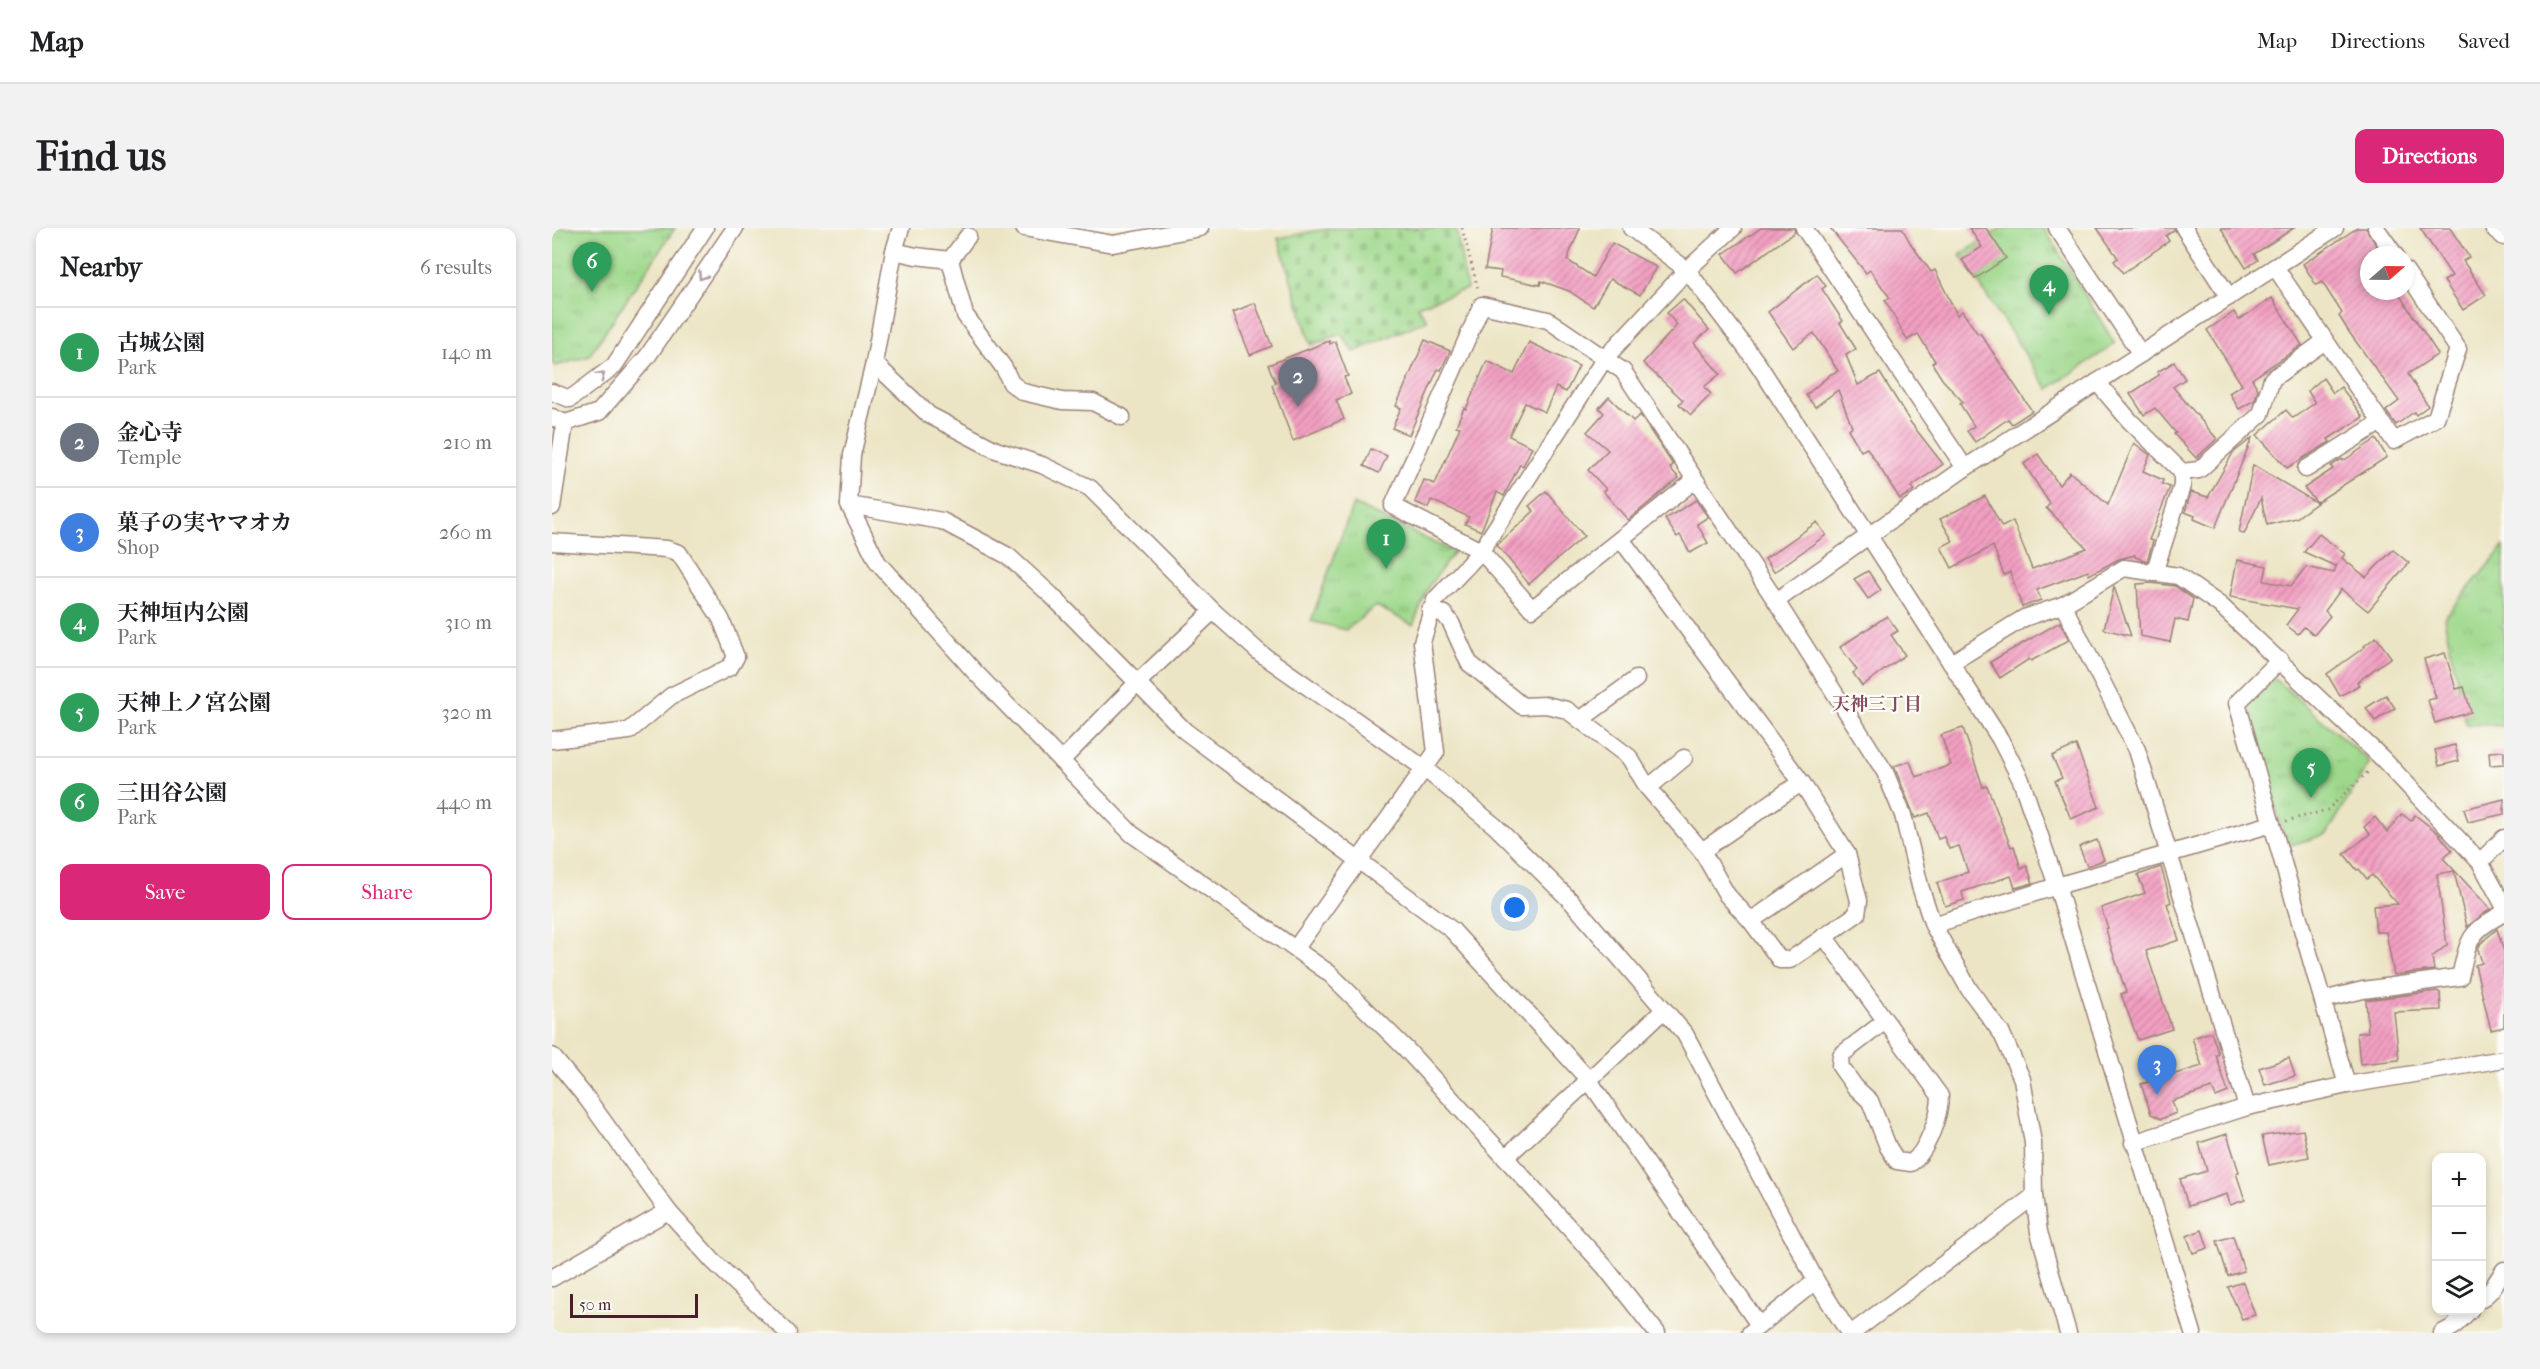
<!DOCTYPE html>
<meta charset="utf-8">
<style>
body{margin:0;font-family:"IM FELL French Canon","Noto Serif JP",serif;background:#f2f2f2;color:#202124}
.controls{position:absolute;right:18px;bottom:18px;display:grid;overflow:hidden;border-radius:12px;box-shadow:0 3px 9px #0003}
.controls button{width:54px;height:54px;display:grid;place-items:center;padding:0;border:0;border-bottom:2px solid #e0e0e0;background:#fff;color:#202124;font:30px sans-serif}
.compass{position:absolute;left:1808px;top:18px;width:54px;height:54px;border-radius:50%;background:#fff;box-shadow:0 3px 9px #0003;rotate:70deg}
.scale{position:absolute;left:18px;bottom:15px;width:128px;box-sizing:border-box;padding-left:6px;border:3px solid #4a1f2b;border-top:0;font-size:16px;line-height:21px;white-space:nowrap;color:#4a1f2b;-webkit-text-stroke:4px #fdfcf7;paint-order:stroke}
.you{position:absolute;left:963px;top:680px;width:21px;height:21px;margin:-15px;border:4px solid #fff;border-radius:50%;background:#1a73e8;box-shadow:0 0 0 9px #1a73e833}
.badge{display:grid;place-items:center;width:39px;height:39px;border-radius:50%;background:#db2777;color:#fff;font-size:20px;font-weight:700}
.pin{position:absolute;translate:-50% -50px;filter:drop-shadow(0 2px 3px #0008)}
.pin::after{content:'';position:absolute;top:32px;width:21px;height:18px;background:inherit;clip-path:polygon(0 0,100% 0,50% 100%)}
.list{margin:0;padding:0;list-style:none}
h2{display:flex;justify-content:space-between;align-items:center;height:78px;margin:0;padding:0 24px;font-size:26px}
h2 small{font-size:20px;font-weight:400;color:#757577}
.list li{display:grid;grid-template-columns:39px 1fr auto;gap:18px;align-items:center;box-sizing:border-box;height:90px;padding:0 24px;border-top:2px solid #e0e0e0}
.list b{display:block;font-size:22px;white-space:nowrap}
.list p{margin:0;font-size:20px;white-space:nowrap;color:#757577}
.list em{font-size:20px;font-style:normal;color:#757577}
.actions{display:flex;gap:12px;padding:18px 24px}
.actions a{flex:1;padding:14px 0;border:2px solid #db2777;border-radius:12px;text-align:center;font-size:21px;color:#db2777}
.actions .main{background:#db2777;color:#fff}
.icon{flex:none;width:33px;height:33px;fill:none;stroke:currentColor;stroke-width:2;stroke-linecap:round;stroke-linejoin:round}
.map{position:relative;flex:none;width:1952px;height:1105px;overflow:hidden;border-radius:12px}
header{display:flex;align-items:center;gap:36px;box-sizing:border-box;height:84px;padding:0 30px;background:#fff;border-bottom:2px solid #e0e0e0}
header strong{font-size:28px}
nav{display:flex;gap:33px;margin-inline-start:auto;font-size:21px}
.intro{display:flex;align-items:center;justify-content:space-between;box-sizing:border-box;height:144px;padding:0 36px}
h1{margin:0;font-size:42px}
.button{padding:15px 27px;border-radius:12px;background:#db2777;color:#fff;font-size:21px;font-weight:700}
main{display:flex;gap:36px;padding:0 36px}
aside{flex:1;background:#fff;border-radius:12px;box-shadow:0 3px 9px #0003}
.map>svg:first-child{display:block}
.cemetery{fill:url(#cemetery-stones);stroke:#747c5b;stroke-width:1.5}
.park{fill:url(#park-tufts);stroke:#747c5b;stroke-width:1.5}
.building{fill:url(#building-hatch)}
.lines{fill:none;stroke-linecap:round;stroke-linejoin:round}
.minor-casing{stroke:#9b8278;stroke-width:19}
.path{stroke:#9b8278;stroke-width:3;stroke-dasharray:1.5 4.5;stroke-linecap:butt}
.minor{stroke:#fff;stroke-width:16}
.oneway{stroke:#ae9aa0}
.labels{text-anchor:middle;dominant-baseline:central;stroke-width:4.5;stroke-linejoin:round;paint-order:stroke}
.neighbourhood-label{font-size:18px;font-weight:bold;fill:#854c60;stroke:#fdfcf7}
</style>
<header>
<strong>Map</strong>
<nav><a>Map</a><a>Directions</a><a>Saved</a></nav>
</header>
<div class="intro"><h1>Find us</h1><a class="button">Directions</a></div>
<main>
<aside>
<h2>Nearby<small>6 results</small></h2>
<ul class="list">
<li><span class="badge" style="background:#2e9e5b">1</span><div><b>古城公園</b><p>Park</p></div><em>140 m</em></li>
<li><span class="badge" style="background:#6b7280">2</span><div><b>金心寺</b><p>Temple</p></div><em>210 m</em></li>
<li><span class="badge" style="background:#3f7fe0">3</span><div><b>菓子の実ヤマオカ</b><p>Shop</p></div><em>260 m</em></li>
<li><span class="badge" style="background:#2e9e5b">4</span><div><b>天神垣内公園</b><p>Park</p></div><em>310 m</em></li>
<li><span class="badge" style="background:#2e9e5b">5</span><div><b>天神上ノ宮公園</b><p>Park</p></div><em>320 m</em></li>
<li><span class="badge" style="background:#2e9e5b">6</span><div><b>三田谷公園</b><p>Park</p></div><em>440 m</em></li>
</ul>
<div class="actions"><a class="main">Save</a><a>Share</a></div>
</aside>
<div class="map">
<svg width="1952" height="1105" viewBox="0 0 1952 1105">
<defs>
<pattern id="cemetery-stones" width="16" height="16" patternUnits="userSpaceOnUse" patternTransform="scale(1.5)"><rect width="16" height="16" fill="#9ed88b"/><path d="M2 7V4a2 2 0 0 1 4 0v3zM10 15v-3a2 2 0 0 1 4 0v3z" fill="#8ab978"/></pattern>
<pattern id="park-tufts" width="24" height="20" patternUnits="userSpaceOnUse" patternTransform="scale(1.5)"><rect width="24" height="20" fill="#9ed88b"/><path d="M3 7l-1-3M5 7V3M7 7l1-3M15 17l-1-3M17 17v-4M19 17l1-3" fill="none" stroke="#8ab978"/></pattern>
<pattern id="building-hatch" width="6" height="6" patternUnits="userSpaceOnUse" patternTransform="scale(1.5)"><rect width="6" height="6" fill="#f3a0c3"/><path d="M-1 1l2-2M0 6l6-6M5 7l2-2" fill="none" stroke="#c7829f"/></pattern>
</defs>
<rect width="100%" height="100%" fill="#fdfcf7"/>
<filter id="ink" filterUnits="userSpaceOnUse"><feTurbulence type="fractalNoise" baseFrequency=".0167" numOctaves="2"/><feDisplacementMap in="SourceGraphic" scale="12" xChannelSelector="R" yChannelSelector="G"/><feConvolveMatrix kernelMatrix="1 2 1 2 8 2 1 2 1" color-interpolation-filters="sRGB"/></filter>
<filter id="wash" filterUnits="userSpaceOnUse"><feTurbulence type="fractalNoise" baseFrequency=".008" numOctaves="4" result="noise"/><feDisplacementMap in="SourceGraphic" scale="24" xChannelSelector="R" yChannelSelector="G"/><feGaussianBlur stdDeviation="1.35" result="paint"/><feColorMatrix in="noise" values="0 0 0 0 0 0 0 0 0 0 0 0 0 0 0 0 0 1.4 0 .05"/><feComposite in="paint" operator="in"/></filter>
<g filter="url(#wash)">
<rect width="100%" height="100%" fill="#ece5c5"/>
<!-- cemetery -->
<polygon class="cemetery" points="779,0 904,0 915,61 865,78 875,92 802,124 789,106 759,117 726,10"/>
<!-- park -->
<g class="park">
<polygon points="0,0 123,0 37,128 4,138 0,135"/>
<polygon points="1449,0 1492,0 1563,116 1496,161 1408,27"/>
<polygon points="801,276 902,324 877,358 861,397 824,378 794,402 759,393"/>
<polygon points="1952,318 1952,498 1914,496 1892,390"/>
<polygon points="1723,451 1818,534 1775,606 1735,618 1695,477"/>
</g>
<g id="blocks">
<!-- building -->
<g class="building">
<polygon points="941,0 1028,0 1015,32 1041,49 1060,15 1104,39 1088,67 1058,51 1041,79 1017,63 989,53 988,57 948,49 949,43 933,41"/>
<polygon points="1209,0 1242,0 1243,4 1185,45 1171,26"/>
<polygon points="1278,0 1350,0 1359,16 1379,44 1383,42 1405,87 1410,83 1426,106 1428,105 1480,183 1460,196 1456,191 1423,214 1415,203 1422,198 1408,176 1411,174 1390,151 1380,135 1383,133 1366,106 1355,112 1333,72 1338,70 1318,42 1314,45"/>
<polygon points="1417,0 1434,0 1454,30 1423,51 1410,32 1430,19"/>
<polygon points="1545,0 1622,0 1622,2 1614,8 1617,13 1571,45 1562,33 1566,30"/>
<polygon points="1669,0 1742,0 1702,26 1706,32 1694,40"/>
<polygon points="1805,0 1814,0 1830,27 1817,27 1817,63 1845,63 1886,126 1856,146 1876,178 1864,187 1862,184 1844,197 1834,183 1847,173 1797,104 1787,88 1790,85 1770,54 1764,57 1751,36"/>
<polygon points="1868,0 1898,0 1917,29 1911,33 1934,67 1911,82 1892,53 1900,48"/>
<polygon points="1265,46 1274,58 1270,61 1291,93 1288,95 1304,121 1294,127 1306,157 1328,145 1359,195 1391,236 1359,259 1362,262 1348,271 1315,220 1309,223 1296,201 1300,199 1286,162 1263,179 1254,167 1279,146 1286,143 1262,105 1241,120 1216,84"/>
<polygon points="1720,70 1750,117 1700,151 1706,161 1703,172 1687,181 1677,165 1690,157 1655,102 1682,84 1687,92"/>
<polygon points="1131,71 1157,102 1142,115 1168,146 1152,159 1159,166 1139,187 1127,176 1131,172 1091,135 1125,97 1115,85"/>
<polygon points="703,75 720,118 698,127 681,84"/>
<polygon points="873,112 898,123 889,142 886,141 857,207 840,200 849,180 844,178"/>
<polygon points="777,113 778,116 783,113 796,148 792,149 799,166 784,172 792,191 741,213 720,157 724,155 716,137"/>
<polygon points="977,114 1027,138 1014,164 1004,159 993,184 973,175 957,208 980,219 971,238 968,236 952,268 945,264 929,303 913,296 917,289 879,272 876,280 863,274 872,252 883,256 908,199 904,198 912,180 914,181 935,133 962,146"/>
<polygon points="1622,134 1633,151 1621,159 1665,211 1644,230 1622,206 1624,205 1603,180 1592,187 1578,166 1607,147 1605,144"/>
<polygon points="1771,150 1781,165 1789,159 1811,189 1776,211 1778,214 1735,240 1705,207 1734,182 1741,190 1763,175 1756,163"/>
<polygon points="1057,169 1081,193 1088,187 1121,237 1118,240 1127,250 1076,292 1051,263 1054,261 1036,242 1056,222 1035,204 1052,185 1047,180"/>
<polygon points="1700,210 1663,300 1642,291 1643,288 1633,284 1639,264 1656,269 1681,225"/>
<polygon points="1824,211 1835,229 1765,274 1752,260 1781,241 1779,238 1790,231 1791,233"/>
<polygon points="1582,215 1598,227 1591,243 1611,252 1610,256 1618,259 1597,312 1601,313 1595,333 1583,329 1583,327 1567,331 1537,347 1536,343 1485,362 1489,372 1470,379 1458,344 1452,347 1441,318 1400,340 1389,319 1401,313 1388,291 1433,268 1450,299 1461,293 1480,341 1535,320 1494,280 1498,276 1472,236 1486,226 1507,257 1518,244 1556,277"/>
<polygon points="819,221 835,228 827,245 812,238"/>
<polygon points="1701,237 1765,275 1744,290 1715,297 1709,270 1692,306 1687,304"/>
<polygon points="994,263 1032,308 977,356 945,317 982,283 977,278"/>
<polygon points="1144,272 1156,289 1145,296 1156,315 1138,325 1128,307 1125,309 1113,291"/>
<polygon points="1265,294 1274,307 1222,344 1213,331"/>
<polygon points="1767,306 1793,326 1790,330 1814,349 1841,322 1857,335 1816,383 1789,361 1773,383 1778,388 1762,407 1752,399 1746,406 1734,397 1746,381 1678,369 1685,332 1715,338 1712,353 1739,358 1754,339 1782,345 1785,336 1783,338 1752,324"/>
<polygon points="1316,343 1329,362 1316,371 1302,351"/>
<polygon points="1599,355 1623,358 1641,371 1636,394 1623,391 1618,414 1588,408 1585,356"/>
<polygon points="1562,359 1579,408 1552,401"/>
<polygon points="1335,388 1346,403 1339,407 1353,427 1310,458 1301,445 1305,442 1288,419"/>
<polygon points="1508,394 1517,412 1479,433 1477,431 1448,450 1438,434"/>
<polygon points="1824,409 1839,429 1805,454 1807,457 1788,468 1775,446 1813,419 1812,418"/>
<polygon points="1893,425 1904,461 1912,459 1919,484 1883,495 1876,472 1884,470 1872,431"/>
<polygon points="1834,467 1843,480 1823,493 1814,480"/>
<polygon points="1411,500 1431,559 1435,558 1459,619 1462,618 1469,641 1475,638 1481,655 1463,660 1459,648 1410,664 1412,672 1393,678 1385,655 1416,644 1407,618 1397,621 1392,609 1386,611 1377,585 1363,590 1342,538 1358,533 1364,549 1399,537 1389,507"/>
<polygon points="1524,517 1547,579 1519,591 1503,553 1510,550 1500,528"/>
<polygon points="1903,517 1907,533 1887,538 1883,522"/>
<polygon points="1952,523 1952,536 1938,537 1937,524"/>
<polygon points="1952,571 1952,586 1916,594 1912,581"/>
<polygon points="1850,586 1859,593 1863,587 1885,604 1900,622 1891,630 1938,681 1915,699 1902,643 1885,646 1895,717 1880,729 1882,742 1842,747 1834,704 1824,704 1821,678 1846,676 1820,647 1815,651 1807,641 1805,642 1792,626 1818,606 1812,599 1823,589 1835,604"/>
<polygon points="1545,612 1552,632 1535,638 1527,619"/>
<polygon points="1609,639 1619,674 1615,676 1627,712 1594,723 1620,801 1586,812 1569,766 1574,764 1559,719 1554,701 1556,700 1549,680 1593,665 1586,647"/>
<polygon points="1945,701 1952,724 1952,799 1939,802 1923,737 1930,735 1926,721 1929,715"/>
<polygon points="1885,763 1888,765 1889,782 1842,784 1847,832 1808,836 1805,805 1816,804 1814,772"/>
<polygon points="1659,804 1667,826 1664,827 1676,864 1664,869 1660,860 1620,873 1624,885 1609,891 1599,886 1589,856 1650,838 1640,810"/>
<polygon points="1737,830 1743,848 1713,857 1707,840"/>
<polygon points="1751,902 1757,929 1717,937 1710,908"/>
<polygon points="1675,906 1687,944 1684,945 1693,972 1678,977 1675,966 1636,978 1628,951 1655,943 1647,915"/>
<polygon points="1650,1002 1656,1020 1641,1025 1635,1008"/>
<polygon points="1681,1008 1692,1043 1676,1048 1665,1013"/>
<polygon points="1691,1054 1703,1087 1690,1091 1676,1059"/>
</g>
</g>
</g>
<g filter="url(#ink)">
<use href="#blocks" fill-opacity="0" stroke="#9b8278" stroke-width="1.5"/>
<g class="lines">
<!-- minor casing -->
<g class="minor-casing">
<g id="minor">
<polyline points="349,0 342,23 322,135 300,227 297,277 326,335 422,443 580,606 777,745 854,821 1052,1038 1105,1105"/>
<polyline points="472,0 561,16 648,0"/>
<polyline points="1079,0 1135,42 1206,136 1448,511 1469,552 1505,658 1641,1105"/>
<polyline points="1252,0 1413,240"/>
<polyline points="1505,0 1589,126"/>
<polyline points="1632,0 1677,69"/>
<polyline points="1824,0 1843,27"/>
<polyline points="1941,0 1952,9"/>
<polyline points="342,23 364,28 398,32 416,8"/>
<polyline points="398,32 413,87 452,140 459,155 471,164 510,173 541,174 570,189"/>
<polyline points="1723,39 1842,213 1884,190 1906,121 1853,42"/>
<polyline points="322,135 377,187 444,222 490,237 538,260 661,383 708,425 873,541 943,598 1020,674 1133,806 1264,1053 1297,1105"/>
<polyline points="1545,154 1578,193 1630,244 1647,242 1709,186 1720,151 1773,113"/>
<polyline points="0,164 18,171 62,138 153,0"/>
<polyline points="0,189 13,195 47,184 95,129 183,0"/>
<polyline points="1754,241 1829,194"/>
<polyline points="1143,252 980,381 929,323 841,278 930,77 996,92 1071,143 1224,373 1333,544 1351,587 1368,658 1381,697 1417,761 1450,806 1470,851 1481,915 1482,968 1487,1004 1516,1105"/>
<polyline points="297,277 390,293 456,328 499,367 633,503 900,702 1036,851 1207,1097"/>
<polyline points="0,279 13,195"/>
<polyline points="0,314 115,321 127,325 169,391 184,429 178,439 119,468 77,503 0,512"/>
<polyline points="1602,345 1630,258 1630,244"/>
<polyline points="1224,373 1413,240 1783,0"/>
<polyline points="1511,377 1585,522 1695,879"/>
<polyline points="878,382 892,386 899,395 917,435 970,478 994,477 1015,482 1077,529 1096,560 1150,623 1175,667 1199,693 1228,732 1238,732 1305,686 1307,673 1295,626 1250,555 1069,311"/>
<polyline points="1728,432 1685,475 1795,857"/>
<polyline points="1399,435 1472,390 1511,377 1572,340 1626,348 1668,377 1831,531 1928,634 1952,678"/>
<polyline points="1028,492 1084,451"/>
<polyline points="509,533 585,455 661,383"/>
<polyline points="1096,560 1132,530"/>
<polyline points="1150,623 1233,565 1250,555"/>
<polyline points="1928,634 1952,610"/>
<polyline points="1199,693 1295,626"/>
<polyline points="1381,697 1505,658 1720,596"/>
<path d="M1272,708L1388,868C1388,887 1375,924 1359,935L1345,933L1336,919L1318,873L1303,859L1288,838L1289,827L1332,794"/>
<polyline points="744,720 884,524 870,414 883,372 929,323 1053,130 1135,42 1181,0"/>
<path d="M1771,772L1811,762L1908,749C1917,711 1916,704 1952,685"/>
<polyline points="0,828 36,872 116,983 160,1032 236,1105"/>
<polyline points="1581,915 1695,879 1795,857 1952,831"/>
<polyline points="953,930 1112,782"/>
<polyline points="0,1050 116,983"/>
<polyline points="1930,1071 1939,1062 1952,1042"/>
<polyline points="1198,1105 1264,1053"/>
<polyline points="1300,1105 1482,968"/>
<polyline points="1890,1105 1901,1099 1918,1082"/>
</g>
</g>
<!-- path -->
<g class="path">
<polyline points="910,0 926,61"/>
<polyline points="1734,593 1775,582 1818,542"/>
</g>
<!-- minor -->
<use href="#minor" class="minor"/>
</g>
<!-- one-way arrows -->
<defs><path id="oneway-chevron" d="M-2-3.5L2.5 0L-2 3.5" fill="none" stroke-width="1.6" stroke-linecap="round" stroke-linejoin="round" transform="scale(1.5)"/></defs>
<g class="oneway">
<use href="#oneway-chevron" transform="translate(150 48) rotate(124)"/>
<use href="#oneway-chevron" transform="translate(49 148) rotate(-37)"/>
</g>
</g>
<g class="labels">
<!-- neighbourhood labels -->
<g class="neighbourhood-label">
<text x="1325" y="476">天神三丁目</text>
</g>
</g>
</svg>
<div class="controls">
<button>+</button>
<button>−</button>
<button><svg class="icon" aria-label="layers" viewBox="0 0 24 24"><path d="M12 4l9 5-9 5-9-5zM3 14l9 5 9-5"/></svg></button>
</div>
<svg class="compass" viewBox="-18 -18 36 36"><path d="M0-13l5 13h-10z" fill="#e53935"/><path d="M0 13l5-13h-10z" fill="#757577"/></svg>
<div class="scale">50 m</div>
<div class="you"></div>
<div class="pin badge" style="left:834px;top:341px;background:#2e9e5b">1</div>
<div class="pin badge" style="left:746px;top:179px;background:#6b7280">2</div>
<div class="pin badge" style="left:1605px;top:867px;background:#3f7fe0">3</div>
<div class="pin badge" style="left:1497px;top:87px;background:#2e9e5b">4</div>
<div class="pin badge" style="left:1759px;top:570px;background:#2e9e5b">5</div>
<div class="pin badge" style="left:40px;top:64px;background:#2e9e5b">6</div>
</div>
</main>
